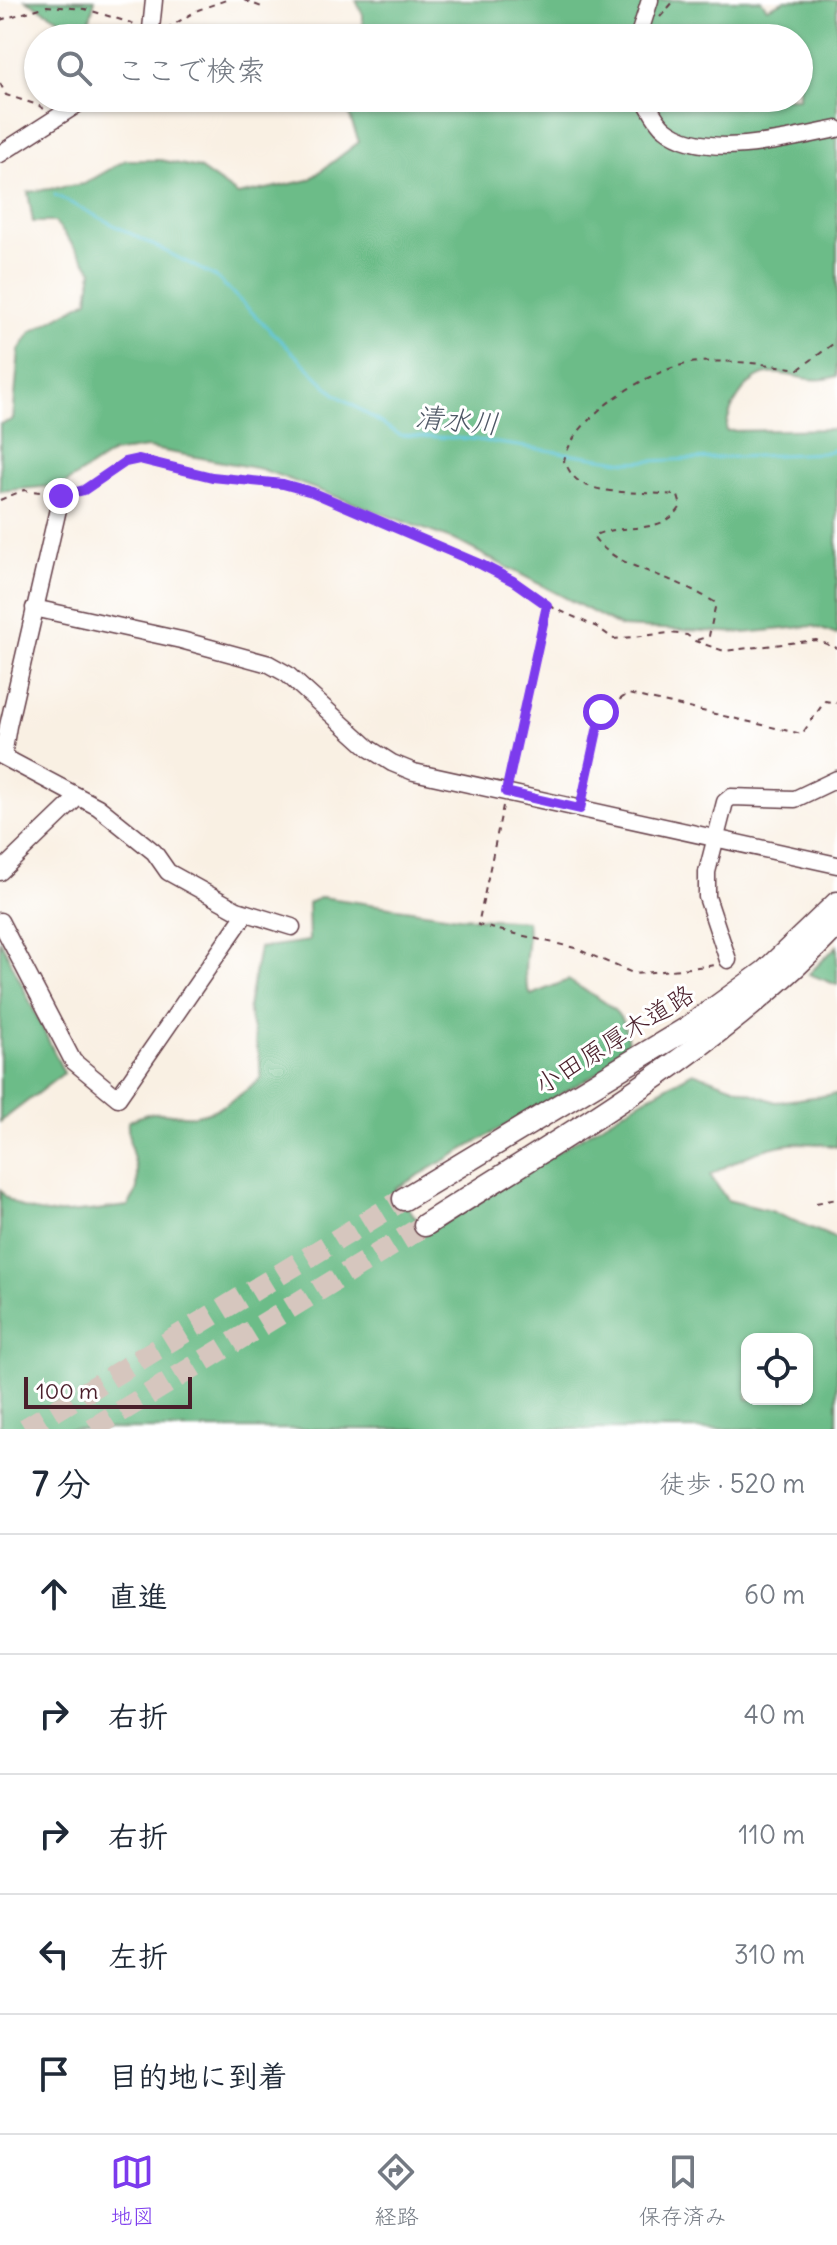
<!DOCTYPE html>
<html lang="ja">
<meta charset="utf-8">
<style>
body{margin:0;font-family:Delius,"Klee One",sans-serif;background:#f2f2f3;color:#1f2937}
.controls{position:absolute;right:24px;bottom:24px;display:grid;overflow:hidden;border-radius:16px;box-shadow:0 2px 6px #0004}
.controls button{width:72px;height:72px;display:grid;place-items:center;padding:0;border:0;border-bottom:2px solid #e0e1e3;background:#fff;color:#1f2937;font:40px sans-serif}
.scale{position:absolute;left:24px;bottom:20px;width:168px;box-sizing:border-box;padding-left:8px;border:4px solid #4a1f2b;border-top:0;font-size:22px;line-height:28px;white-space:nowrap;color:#4a1f2b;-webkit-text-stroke:6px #fff;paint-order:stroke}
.stop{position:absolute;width:24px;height:24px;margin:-18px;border:6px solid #7c3aed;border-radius:50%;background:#fff}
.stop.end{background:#7c3aed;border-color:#fff;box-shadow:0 2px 8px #0008}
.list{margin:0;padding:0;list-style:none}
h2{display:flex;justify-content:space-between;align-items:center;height:104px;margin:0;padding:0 32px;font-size:34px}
h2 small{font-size:26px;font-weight:400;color:#747a83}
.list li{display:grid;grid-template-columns:52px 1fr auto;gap:24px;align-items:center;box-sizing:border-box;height:120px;padding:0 32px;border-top:2px solid #e0e1e3}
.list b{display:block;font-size:30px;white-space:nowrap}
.list em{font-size:26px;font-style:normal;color:#747a83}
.icon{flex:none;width:44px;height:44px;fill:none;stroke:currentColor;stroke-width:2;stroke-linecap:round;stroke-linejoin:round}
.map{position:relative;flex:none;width:837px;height:1429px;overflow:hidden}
.search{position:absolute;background:#fff;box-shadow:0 2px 6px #0004;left:24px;right:24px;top:24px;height:88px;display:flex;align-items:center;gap:20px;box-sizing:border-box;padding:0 28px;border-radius:44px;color:#747a83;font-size:30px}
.sheet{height:704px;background:#fff}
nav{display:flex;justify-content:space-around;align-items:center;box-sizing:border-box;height:112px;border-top:2px solid #e0e1e3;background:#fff;font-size:22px;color:#747a83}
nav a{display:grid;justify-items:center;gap:4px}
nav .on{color:#7c3aed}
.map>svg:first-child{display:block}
.forest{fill:#6cbc88;stroke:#5b6e5a;stroke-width:2;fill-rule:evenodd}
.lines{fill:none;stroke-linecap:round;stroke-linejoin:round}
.stream{stroke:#58c2d4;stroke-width:3}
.highway-tunnel{stroke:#d6c6be;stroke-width:22;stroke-dasharray:22 11;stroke-linecap:butt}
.minor-casing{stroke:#643e47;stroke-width:19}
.highway-casing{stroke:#643e47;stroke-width:25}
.path{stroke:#643e47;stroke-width:2;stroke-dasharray:6 6;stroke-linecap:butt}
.minor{stroke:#fff;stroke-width:16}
.highway{stroke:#fff;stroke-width:22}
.route{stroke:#7c3aed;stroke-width:10}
.labels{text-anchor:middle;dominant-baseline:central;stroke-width:6;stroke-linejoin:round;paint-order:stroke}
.street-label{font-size:26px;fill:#4a1f2b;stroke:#fff}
.water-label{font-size:28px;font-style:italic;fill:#4f5866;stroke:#fff}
</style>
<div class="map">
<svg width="837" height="1429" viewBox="0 0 837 1429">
<rect width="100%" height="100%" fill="#fff"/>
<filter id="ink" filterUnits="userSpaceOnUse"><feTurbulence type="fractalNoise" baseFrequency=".0125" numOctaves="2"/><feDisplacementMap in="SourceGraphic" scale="16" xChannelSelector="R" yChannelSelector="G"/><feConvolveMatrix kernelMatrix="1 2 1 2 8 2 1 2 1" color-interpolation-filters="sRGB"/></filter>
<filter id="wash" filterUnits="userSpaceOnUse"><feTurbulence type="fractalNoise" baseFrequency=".006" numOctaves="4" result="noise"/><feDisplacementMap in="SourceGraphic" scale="32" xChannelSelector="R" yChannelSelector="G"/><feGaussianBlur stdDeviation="1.8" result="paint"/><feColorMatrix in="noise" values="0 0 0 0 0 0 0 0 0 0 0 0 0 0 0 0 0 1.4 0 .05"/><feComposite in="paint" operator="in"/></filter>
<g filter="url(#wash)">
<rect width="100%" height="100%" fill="#f9f0e3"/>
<!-- forest -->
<g class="forest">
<polygon points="26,0 95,0 86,34"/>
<path d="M356,0H761L767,8L786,0H837V376C797,391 770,350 739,396C731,407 727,417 726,431L837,429V635L813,626L744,633L621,627L459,542L261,469L147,448L112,453L63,485L0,491V424L13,420L19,350L31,332L88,300L92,270L55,222H33L28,192L84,184L126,160H160L199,168L238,195L309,180L359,142L343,98H799V38H363V15Z"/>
<path d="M322,897L459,917L527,921C531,946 518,974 531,995L568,980C602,1002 633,1009 627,1056L395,1189L426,1232L642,1100L693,1072L776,1102L837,1094V1147C787,1136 754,1150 710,1175L727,1200L771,1211L837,1239V1429H0V1190C27,1227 88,1210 128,1206C131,1201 136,1194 137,1188C140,1166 126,1145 128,1122C161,1104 165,1118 196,1115C222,1111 242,1094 261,1078L259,1057L248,1008L259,948L309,941L308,903ZM747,1339H807V1399H747Z"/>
<polygon points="0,939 64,1073 0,1122"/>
<polygon points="837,946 837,985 809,974"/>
</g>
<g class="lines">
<!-- stream -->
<polyline class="stream" points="55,195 216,277 335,394 400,435 470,439 627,462 823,453 837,449"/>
</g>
</g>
<g filter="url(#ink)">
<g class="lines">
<!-- highway-tunnel -->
<g class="highway-tunnel">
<polyline points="25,1429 404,1199"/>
<polyline points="92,1429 425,1225"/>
</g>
<!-- minor casing -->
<g class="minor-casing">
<g id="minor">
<polyline points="147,38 151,29 154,0"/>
<polyline points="638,38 650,0"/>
<path d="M644,98C650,108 656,122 665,129C705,162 791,138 837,129"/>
<polyline points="0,154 87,98"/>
<polyline points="34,608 181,640 269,664 287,674 370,749 392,763 414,772 837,865"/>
<polyline points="0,755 98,807 154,852 168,872 237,910 292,927"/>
<polyline points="3,756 8,726 61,496"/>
<polyline points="0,872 78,797"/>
<polyline points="0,921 73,1061 118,1098 246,913"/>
<polyline points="728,960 707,897 707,872 725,802 731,797 795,799 837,779"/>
</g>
</g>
<!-- highway casing -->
<g class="highway-casing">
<g id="highway">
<polyline points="404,1199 686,1029 766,971 837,903"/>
<path d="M425,1225C567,1134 720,1049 837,925"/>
</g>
</g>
<!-- path -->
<g class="path">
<polyline points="244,0 264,8"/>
<polyline points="660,17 675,0"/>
<polyline points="0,20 47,6 85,9 138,25"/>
<polyline points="166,29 198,10 226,0"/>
<polyline points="0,83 6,95 38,105 44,109"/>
<polyline points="73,494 84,490 125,462 139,459 212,477 283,484 312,492 482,565 513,581 547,605 597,627 614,639 669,633 687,635 695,641 724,651 816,640 837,648"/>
<polyline points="0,500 24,490 47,493"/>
<path d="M697,640L709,636L716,603C701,594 686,586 670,580C642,568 611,562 593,536C620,522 663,537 681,506L678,496C652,490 593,498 574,477C570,473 567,466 564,461C573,415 655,365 699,362C732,360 767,364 799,369L837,341"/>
<polyline points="509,780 547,606"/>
<polyline points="583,796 601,712 628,694 802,734 825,701 837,703"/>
<polyline points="503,806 478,925 575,948 635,974 716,965"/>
<polyline points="816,1203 837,1199"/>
</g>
<!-- minor -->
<use href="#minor" class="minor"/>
<!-- highway -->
<use href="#highway" class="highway"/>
</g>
</g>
<g class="lines" filter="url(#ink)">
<!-- route -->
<polyline class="route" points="61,496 84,490 125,462 139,459 212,477 283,484 312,492 482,565 513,581 547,605 506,792 580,809 601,712"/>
</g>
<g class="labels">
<!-- street labels -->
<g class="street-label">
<text transform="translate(614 1039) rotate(-32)">小田原厚木道路</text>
</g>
<!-- water labels -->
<g class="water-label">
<text transform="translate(457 420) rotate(5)">清水川</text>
</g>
</g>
</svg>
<div class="controls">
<button><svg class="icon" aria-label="locate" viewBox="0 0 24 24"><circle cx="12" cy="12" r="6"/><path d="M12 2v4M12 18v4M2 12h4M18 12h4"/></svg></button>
</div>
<div class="scale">100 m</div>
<div class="stop" style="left:601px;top:712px"></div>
<div class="stop end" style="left:61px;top:496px"></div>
<div class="search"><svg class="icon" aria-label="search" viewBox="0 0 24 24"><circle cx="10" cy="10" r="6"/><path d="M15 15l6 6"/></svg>ここで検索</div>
</div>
<section class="sheet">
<h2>7 分<small>徒歩 · 520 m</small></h2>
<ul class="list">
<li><svg class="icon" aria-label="ahead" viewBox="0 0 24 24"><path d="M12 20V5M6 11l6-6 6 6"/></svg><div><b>直進</b></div><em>60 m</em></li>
<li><svg class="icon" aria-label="right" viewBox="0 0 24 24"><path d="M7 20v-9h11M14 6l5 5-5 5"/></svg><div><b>右折</b></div><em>40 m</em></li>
<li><svg class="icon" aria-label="right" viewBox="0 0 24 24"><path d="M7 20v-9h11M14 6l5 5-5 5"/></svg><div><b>右折</b></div><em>110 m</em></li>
<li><svg class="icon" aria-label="left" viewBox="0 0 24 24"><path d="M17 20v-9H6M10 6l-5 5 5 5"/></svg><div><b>左折</b></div><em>310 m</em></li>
<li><svg class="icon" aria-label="arrive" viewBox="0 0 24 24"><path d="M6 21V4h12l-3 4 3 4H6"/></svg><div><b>目的地に到着</b></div></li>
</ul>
</section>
<nav>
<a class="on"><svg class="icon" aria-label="map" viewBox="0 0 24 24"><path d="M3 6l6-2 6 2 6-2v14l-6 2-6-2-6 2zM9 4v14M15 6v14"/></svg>地図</a>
<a><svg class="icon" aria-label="directions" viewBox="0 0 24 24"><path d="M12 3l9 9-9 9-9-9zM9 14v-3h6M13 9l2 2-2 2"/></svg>経路</a>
<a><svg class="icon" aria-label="saved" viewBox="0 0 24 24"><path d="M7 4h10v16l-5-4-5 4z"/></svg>保存済み</a>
</nav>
